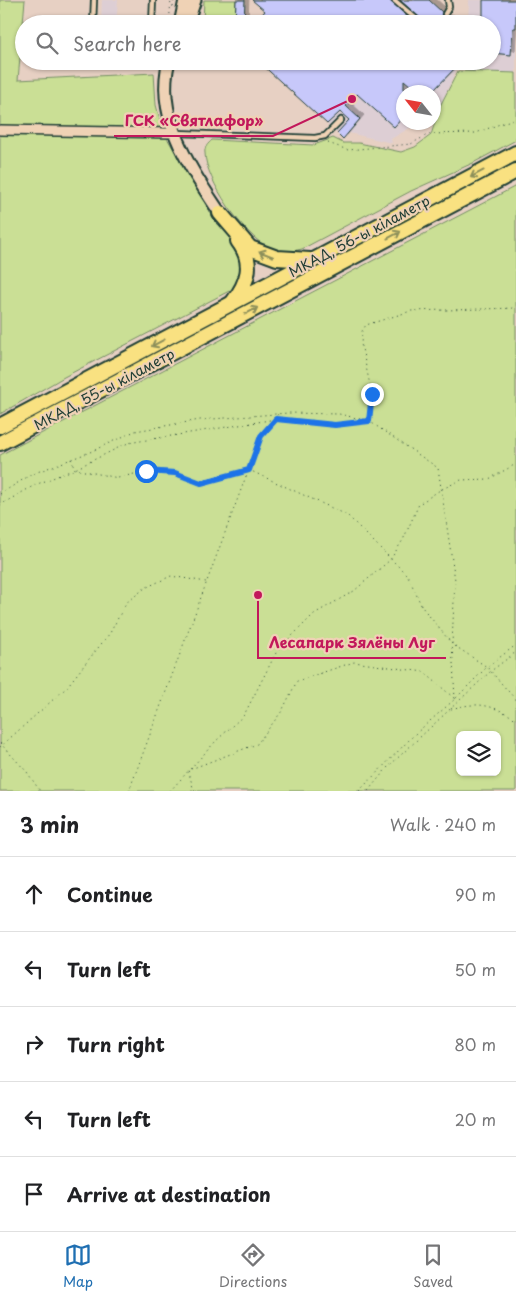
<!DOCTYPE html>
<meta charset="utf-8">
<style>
body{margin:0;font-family:"Playpen Sans",sans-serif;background:#f6f6f6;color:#202124}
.controls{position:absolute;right:15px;bottom:15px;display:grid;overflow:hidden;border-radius:8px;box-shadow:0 1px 4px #0004}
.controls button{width:45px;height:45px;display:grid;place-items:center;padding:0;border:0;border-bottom:1px solid #e0e0e0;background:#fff;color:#202124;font:25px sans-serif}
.compass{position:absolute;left:396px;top:85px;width:45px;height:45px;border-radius:50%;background:#fff;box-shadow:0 1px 4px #0004;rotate:301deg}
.stop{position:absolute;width:15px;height:15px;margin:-11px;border:4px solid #1a73e8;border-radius:50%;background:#fff}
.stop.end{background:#1a73e8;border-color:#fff;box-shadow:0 1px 5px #0008}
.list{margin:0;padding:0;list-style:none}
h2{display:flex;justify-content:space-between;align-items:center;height:65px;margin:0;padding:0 20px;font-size:21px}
h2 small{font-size:16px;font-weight:400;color:#757577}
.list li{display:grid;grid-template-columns:32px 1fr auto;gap:15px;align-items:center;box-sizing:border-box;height:75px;padding:0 20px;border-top:1px solid #e0e0e0}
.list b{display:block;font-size:19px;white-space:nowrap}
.list em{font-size:16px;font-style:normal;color:#757577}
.icon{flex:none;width:28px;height:28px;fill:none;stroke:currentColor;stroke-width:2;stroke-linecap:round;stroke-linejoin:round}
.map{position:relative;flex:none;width:516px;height:791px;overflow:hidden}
.search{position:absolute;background:#fff;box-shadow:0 1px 4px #0004;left:15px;right:15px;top:15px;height:55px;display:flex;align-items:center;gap:12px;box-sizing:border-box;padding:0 18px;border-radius:28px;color:#757577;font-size:19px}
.sheet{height:440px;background:#fff}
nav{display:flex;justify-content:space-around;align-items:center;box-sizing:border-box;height:70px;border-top:1px solid #e0e0e0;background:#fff;font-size:14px;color:#757577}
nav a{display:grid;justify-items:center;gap:2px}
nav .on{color:#1f6fb2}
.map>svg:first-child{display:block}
.built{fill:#ddced4}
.green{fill:#cadf95;stroke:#748e64;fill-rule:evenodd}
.building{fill:#c7c8fa;stroke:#1f3d34;filter:url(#shadow)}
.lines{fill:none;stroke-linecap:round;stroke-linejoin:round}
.service-casing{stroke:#1f3d34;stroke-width:8}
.minor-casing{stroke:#1f3d34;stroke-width:12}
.secondary-casing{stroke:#1f3d34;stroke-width:15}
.trunk-casing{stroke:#1f3d34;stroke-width:18}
.path{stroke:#1f3d34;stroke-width:1;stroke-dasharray:1 4;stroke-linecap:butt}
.service{stroke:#efd2b5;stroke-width:4.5}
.minor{stroke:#efd2b5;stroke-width:9}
.secondary{stroke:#efd2b5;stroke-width:11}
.trunk{stroke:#f9e181;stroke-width:14}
.oneway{stroke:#8c8f5a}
.route{stroke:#1a73e8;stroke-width:6}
.labels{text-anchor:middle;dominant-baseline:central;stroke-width:4.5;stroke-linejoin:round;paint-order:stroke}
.street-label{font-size:14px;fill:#1f3d34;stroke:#efd2b5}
.leader{fill:none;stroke:#c2185b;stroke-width:2}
.callout-dot{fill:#c2185b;stroke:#efd2b5;stroke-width:2}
.callout-label{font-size:15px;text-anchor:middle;font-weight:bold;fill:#c2185b;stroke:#efd2b5;stroke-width:4.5;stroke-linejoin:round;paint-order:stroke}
</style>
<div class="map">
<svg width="516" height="791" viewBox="0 0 516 791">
<defs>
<filter id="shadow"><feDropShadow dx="4" dy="-4" stdDeviation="0" flood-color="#0004"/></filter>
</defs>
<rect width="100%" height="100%" fill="#e7d0c3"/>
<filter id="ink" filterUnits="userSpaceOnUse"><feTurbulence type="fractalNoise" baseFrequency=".02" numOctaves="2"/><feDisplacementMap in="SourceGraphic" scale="10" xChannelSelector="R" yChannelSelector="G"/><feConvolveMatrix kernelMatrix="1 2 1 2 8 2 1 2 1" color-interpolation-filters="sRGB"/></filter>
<g filter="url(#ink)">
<!-- built -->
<g class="built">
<polygon points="102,0 118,0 116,24 101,24"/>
<polygon points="469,0 516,0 516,73 466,71 466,61 492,61 492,24 468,24"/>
<polygon points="258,61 456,61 459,64 440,106 434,111 434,92 404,92 404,122 418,123 391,139 392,143 349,133 343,139"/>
</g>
<!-- green -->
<g class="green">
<polygon points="0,0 25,0 18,80 154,73 156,105 163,131 217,224 220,222 245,256 241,283 231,290 64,377 0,414"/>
<polygon points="204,0 236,0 235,24 203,24"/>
<path d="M458,71L516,73V140L473,163L411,191L302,249C290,252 279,253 268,247C245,237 205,179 205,153C204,147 208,144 212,140L314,145L333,138L343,143H359L401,152L415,147L431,135L440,106Z"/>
<path d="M516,186V791H0V455ZM460,735H497V772H460Z"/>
</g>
<!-- building -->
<g class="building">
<polygon points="236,0 245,0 244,24 235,24"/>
<polygon points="252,0 390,0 415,24 254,24 265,11"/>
<polygon points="400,0 429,0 442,12 443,17 450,19 446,24 426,24"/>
<polygon points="483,0 516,0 516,28 513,28 511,55 492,53 492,24 483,24"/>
<polygon points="258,61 456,61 459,64 432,92 418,92 404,80 404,116 394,127 357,94 346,106 360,119 343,139 337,133 349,120 340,112 327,124"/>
</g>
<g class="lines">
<!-- service casing -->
<g class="service-casing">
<g id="service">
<polyline points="394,0 422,24"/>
<polyline points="445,14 449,7 448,0"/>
<polyline points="93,24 94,0"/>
<polyline points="152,24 153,0"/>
<polyline points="177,133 315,138 325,136 341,120"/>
</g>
</g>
<!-- minor casing -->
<g class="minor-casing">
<polyline id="minor" points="0,130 173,133"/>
</g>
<!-- secondary casing -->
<g class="secondary-casing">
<g id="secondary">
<polyline points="180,24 185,0"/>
<polyline points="187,24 195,0"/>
<path d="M169,61C154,117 191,169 220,213"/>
</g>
</g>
<!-- trunk casing -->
<g class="trunk-casing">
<g id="trunk">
<polyline points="220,213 250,248 277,258 310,260"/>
<path d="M233,302C248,282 255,263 238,241"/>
<polyline points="0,426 516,153"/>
<polyline points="0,443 516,171"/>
</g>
</g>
<!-- path -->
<g class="path">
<polyline points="173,7 174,0"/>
<polyline points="169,24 171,0"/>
<polyline points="328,143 348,150 411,144 429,134 476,133 516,118"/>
<polyline points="369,420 372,394 361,344 362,331 366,325 411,311 516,308"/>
<polyline points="71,459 75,469 118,478 146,471 175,473 201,483 249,470 347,515 408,576 422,607 452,644 455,699"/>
<polyline points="0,494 32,474 90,452 135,431 200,420 288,413 339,414 369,421 438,468 455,580 452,644 487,667 516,700"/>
<polyline points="0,505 35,485 75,469 128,443 276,419 335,425 366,421"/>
<path d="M451,709C478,701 493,705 516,719"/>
<polyline points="0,743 27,772 40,791"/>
<polyline points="0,747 65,689 110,633 126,603 145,588 171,576 206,582"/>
<polyline points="129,791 261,436 278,414"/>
<polyline points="170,791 216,741 244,715 277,651 314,614 354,591 390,560 403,540 419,504 440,490 461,480 489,479 516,464"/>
<polyline points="194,791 188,770 257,744 282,711 297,681 354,662 424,672 455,699"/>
<polyline points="359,791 414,735 455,699 487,667 516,645"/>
<polyline points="368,791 388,767 491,671 516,652"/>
</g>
<!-- service -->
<use href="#service" class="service"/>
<!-- minor -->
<use href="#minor" class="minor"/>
<!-- secondary -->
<use href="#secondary" class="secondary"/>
<!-- trunk -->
<use href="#trunk" class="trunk"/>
</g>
<!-- one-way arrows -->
<defs><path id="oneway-shaft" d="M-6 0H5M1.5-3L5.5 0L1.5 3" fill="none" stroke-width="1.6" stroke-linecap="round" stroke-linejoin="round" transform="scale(1.25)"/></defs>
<g class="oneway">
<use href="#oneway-shaft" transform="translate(477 174) rotate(152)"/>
<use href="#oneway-shaft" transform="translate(394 235) rotate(-28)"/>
<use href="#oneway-shaft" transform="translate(266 254) rotate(-159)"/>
<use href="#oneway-shaft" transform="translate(251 311) rotate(-28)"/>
<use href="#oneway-shaft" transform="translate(158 343) rotate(152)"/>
</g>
</g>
<g class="lines" filter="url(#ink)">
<!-- route -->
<polyline class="route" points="146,471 175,473 201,483 249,470 261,436 276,419 335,425 369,421 372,394"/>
</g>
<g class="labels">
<!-- street labels -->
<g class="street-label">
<text transform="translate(359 236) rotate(-28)">МКАД, 56-ы кіламетр</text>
<text transform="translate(104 389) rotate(-28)">МКАД, 55-ы кіламетр</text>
</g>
</g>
<!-- callouts -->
<path class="leader" d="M352 99L273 136H114M258 595L258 658H446"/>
<g class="callout-dot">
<circle cx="352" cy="99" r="5"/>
<circle cx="258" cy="595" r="5"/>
</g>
<g class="callout-label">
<text x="194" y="126">ГСК «Святлафор»</text>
<text x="352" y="648">Лесапарк Зялёны Луг</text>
</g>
</svg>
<div class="controls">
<button><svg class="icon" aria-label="layers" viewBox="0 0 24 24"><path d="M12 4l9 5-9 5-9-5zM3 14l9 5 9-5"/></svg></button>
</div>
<svg class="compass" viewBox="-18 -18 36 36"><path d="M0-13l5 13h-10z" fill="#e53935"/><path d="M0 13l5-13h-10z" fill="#757577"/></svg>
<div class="stop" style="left:146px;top:471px"></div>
<div class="stop end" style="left:372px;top:394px"></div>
<div class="search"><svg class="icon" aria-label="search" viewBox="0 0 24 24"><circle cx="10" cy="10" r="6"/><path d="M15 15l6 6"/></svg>Search here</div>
</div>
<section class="sheet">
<h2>3 min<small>Walk · 240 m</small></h2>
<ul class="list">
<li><svg class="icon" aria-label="ahead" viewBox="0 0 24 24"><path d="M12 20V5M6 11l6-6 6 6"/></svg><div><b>Continue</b></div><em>90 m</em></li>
<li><svg class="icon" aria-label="left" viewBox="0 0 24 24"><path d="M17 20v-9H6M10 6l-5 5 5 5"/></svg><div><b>Turn left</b></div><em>50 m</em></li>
<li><svg class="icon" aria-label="right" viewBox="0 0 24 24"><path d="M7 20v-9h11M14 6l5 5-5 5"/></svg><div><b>Turn right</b></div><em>80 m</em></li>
<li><svg class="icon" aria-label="left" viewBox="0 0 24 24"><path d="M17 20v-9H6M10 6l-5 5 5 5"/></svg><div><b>Turn left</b></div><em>20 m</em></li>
<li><svg class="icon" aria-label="arrive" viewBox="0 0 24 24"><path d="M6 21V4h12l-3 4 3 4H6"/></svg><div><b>Arrive at destination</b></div></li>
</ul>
</section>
<nav>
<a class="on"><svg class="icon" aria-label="map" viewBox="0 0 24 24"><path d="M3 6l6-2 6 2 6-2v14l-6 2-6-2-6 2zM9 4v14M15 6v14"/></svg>Map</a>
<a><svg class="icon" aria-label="directions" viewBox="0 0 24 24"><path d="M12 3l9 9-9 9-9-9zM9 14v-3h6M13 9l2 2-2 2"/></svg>Directions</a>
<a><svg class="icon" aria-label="saved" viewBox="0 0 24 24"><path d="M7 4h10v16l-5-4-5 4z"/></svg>Saved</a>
</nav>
